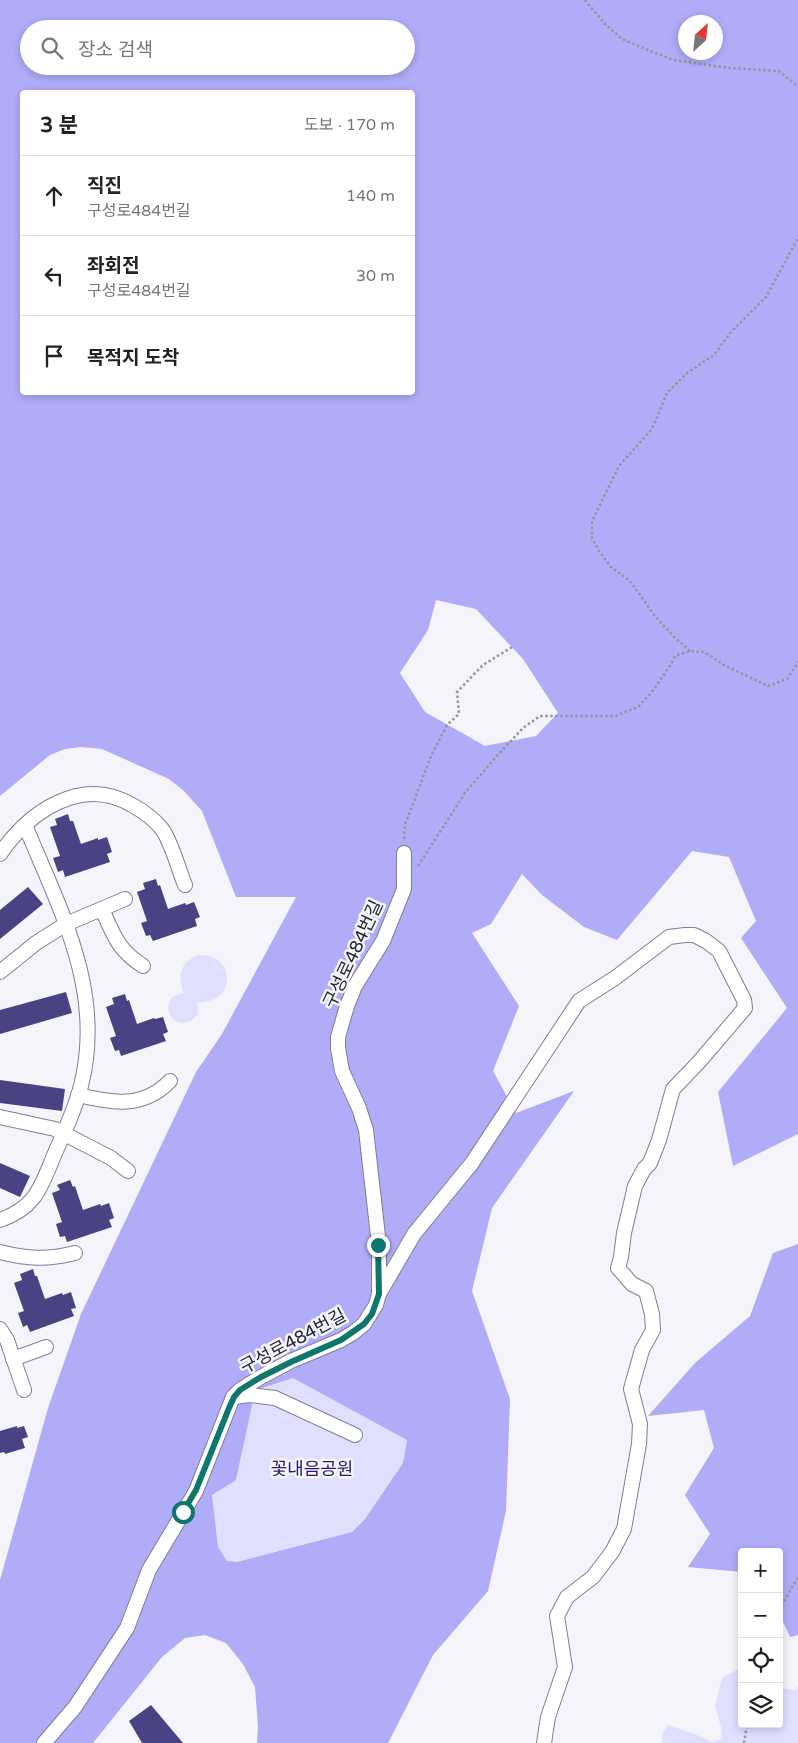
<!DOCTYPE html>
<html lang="ko">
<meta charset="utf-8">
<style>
body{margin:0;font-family:"Varela Round","Noto Sans KR",sans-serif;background:#f6f6f6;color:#222}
.controls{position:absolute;right:15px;bottom:15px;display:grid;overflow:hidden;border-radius:5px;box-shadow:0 2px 8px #0003}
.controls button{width:45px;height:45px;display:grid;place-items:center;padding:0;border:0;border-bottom:1px solid #e0e0e0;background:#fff;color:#222;font:25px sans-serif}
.compass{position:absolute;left:678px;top:15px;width:45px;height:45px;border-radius:50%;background:#fff;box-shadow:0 2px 8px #0003;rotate:27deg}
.stop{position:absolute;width:15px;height:15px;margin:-11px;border:4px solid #0f766e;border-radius:50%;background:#fff}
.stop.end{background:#0f766e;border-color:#fff;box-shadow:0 1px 5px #0008}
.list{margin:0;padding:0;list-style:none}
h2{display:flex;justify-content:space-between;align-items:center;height:65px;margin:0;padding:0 20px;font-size:21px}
h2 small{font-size:16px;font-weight:400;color:#767676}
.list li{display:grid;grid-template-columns:32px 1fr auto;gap:15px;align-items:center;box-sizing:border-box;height:80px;padding:0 20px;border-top:1px solid #e0e0e0}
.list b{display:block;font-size:19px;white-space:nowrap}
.list p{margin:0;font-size:16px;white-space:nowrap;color:#767676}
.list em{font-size:16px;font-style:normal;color:#767676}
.icon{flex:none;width:28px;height:28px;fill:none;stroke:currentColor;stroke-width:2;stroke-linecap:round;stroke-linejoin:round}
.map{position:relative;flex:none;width:798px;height:1743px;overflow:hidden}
.search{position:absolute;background:#fff;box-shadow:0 2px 8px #0003;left:20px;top:20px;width:395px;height:55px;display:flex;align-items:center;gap:12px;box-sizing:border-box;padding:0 18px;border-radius:28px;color:#767676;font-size:19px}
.panel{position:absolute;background:#fff;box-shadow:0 2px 8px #0003;left:20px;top:90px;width:395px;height:305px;border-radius:5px}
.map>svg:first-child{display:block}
.green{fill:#e0dffe}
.forest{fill:#b0acf7;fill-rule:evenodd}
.building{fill:#494283}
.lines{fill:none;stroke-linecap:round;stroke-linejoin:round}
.minor-casing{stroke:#7f7e99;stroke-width:16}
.path{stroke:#95959d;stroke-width:2.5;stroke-dasharray:2.5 2.5;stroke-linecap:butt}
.minor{stroke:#fff;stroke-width:14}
.route{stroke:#0f766e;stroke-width:6}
.labels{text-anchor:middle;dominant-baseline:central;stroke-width:5;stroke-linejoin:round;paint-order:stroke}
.street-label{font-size:18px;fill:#262631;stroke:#f4f4fa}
.park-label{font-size:18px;fill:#2d186c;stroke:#f4f4fa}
</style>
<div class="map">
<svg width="798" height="1743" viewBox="0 0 798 1743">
<rect width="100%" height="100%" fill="#f4f4fa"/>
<!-- green -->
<g class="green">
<path d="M199,955C237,954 237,1005 197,1002L198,1013C185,1035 157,1016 173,996L184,993C176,976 181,961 199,955Z"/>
<polygon points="293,1377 407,1440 403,1463 365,1519 352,1532 237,1562 227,1561 218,1547 212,1494 236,1480 253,1401 262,1388"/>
<polygon points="742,1667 742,1724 779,1724 779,1688 796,1690 798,1685 798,1743 662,1743 663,1733 668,1725 697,1735 712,1742 722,1739 721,1727 715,1706 722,1678"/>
</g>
<!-- forest -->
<g class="forest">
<path d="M0,0H798V1134L733,1166L718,1092L787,1008L741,938L756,921L729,857L692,851L617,940L584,927L542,895L522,874L491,924L472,933L519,1006L493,1071L516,1113L574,1091L492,1208L472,1291L510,1399L506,1511L488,1591L433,1655L388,1743H257L258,1727L255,1687L243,1664L226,1643L205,1635L185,1638L162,1657L93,1743H0V1580L48,1408L81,1314L196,1072L222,1034L296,897H236L202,811L184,791L169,779L102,749L81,747L65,749L50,755L0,796ZM686,22H716V52H686ZM29,29H406V66H29ZM22,92H412V392H22ZM436,600L476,609L523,659L558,713L536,736L485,746L425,712L400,673L428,630ZM293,1378L407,1440L403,1463L365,1519L352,1532L237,1562L227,1561L218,1547L212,1495L236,1480L253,1401L262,1388Z"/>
<polygon points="798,1244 798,1635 790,1637 779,1613 779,1552 742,1552 742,1572 688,1567 710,1534 685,1495 714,1448 704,1410 648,1416 695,1363 750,1316 773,1253"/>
</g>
<!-- building -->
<g class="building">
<polygon points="68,814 70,821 73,821 81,844 98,838 98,840 107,837 112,852 107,854 110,862 65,877 63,870 58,872 53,858 60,856 50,827 57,825 55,819"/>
<polygon points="156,879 158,886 160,885 168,909 185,903 186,905 194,902 200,917 195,919 197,926 153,941 150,935 146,936 141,923 147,921 137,892 145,889 143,883"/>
<polygon points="28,887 43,904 0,939 0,910"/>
<polygon points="66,992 72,1013 0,1034 0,1010"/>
<polygon points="125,994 127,1001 129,1000 137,1024 154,1018 155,1019 163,1017 168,1032 163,1034 166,1041 121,1056 119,1050 115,1051 110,1038 116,1036 106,1007 114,1004 112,998"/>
<polygon points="0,1080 65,1089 62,1111 0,1103"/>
<polygon points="0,1163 30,1176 20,1197 0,1188"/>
<polygon points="70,1180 73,1187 75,1186 83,1210 100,1204 101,1206 109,1203 114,1218 109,1220 112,1227 67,1242 65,1236 60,1237 56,1224 62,1222 52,1193 60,1190 57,1185"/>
<polygon points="33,1269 35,1276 37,1276 45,1299 62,1293 63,1295 71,1292 76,1308 71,1309 74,1316 30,1332 27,1325 23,1327 18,1313 24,1311 14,1283 22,1280 20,1274"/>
<polygon points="17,1426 17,1428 24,1426 28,1437 22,1439 25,1448 5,1454 4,1452 0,1453 0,1431"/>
<polygon points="151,1705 183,1743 142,1743 129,1721"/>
</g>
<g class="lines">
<!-- minor casing -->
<g class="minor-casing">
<g id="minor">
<path d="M0,854C29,812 81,775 132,805C143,811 154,819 162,829C172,843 178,868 185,885"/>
<path d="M102,909C114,936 118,950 143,966"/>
<polyline points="0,972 36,943 66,924 125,899"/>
<path d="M78,1095C112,1103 143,1109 170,1081"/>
<polyline points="0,1117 55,1129 111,1158 128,1171"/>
<path d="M0,1220C37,1207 41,1186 55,1153C65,1131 75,1109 81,1086C105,991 60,910 25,825"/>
<path d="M0,1252C28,1259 47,1260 75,1253"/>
<polyline points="379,1294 414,1234 472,1163 579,1001 615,978 669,937 685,935 694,935 706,941 719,951 744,1000 745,1008 699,1062 673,1089 659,1140 650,1163 644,1169 635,1186 624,1233 621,1257 618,1268 632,1284 646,1291 652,1314 653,1330 642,1350 631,1389 640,1424 639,1444 624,1529 612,1552 593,1577 567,1597 557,1616 565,1667 548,1717 544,1743"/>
<polyline points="0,1329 7,1340 24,1390"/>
<polyline points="13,1359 46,1347"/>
<polyline points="233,1397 250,1395 275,1398 355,1435"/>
<polyline points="44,1743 75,1707 127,1628 149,1570 196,1491 233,1397 240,1390 261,1377 291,1361 341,1340 353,1333 364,1324 376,1305 379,1294 379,1245 366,1130 359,1108 342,1071 338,1048 338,1037 347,1006 355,986 383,941 404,889 404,853"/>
</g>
</g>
<!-- path -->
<g class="path">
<polyline points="585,0 605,24 622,39 648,50 673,60 729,68 779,71 798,87"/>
<polyline points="690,651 673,636 655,616 630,581 611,567 599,551 592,538 592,521 619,466 652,429 667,393 687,373 714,355 731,332 766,297 798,238"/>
<polyline points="404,839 405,825 431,756 447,725 459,714 457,692 483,665 512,647"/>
<polyline points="418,866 465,793 495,758 523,728 540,716 615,716 638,707 651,693 670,666 675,656 690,651 704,652 724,665 768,686 787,679 798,662"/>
<polyline points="779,1610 798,1577"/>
<polyline points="744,1743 747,1724"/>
</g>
<!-- minor -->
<use href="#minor" class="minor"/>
</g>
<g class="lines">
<!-- route -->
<polyline class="route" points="183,1512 196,1490 229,1408 234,1397 240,1390 261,1377 291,1362 341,1340 364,1324 372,1314 379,1294 378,1245"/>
</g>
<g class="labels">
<!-- street labels -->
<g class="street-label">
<text transform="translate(353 954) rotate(-65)">구성로484번길</text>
<text transform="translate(293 1341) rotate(-28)">구성로484번길</text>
</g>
<!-- park labels -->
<g class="park-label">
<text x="312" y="1469">꽃내음공원</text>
</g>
</g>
</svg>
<div class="controls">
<button>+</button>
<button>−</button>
<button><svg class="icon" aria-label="locate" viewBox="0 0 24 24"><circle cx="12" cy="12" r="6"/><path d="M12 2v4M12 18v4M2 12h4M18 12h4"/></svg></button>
<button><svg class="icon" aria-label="layers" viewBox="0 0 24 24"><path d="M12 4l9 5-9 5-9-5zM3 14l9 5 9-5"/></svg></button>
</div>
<svg class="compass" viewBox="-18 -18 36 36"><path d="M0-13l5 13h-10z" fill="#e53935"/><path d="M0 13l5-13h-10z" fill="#767676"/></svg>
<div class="stop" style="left:183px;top:1512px"></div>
<div class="stop end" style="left:378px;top:1245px"></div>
<div class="search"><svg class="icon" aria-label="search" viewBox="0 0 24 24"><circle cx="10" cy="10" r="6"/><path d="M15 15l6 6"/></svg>장소 검색</div>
<section class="panel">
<h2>3 분<small>도보 · 170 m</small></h2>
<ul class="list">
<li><svg class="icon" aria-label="ahead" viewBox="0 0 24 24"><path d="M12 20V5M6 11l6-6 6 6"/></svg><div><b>직진</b><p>구성로484번길</p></div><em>140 m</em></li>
<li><svg class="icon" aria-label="left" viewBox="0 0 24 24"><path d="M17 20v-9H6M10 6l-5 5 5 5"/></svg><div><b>좌회전</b><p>구성로484번길</p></div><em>30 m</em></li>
<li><svg class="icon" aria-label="arrive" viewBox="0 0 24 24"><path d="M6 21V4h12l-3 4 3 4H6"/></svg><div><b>목적지 도착</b></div></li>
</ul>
</section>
</div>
